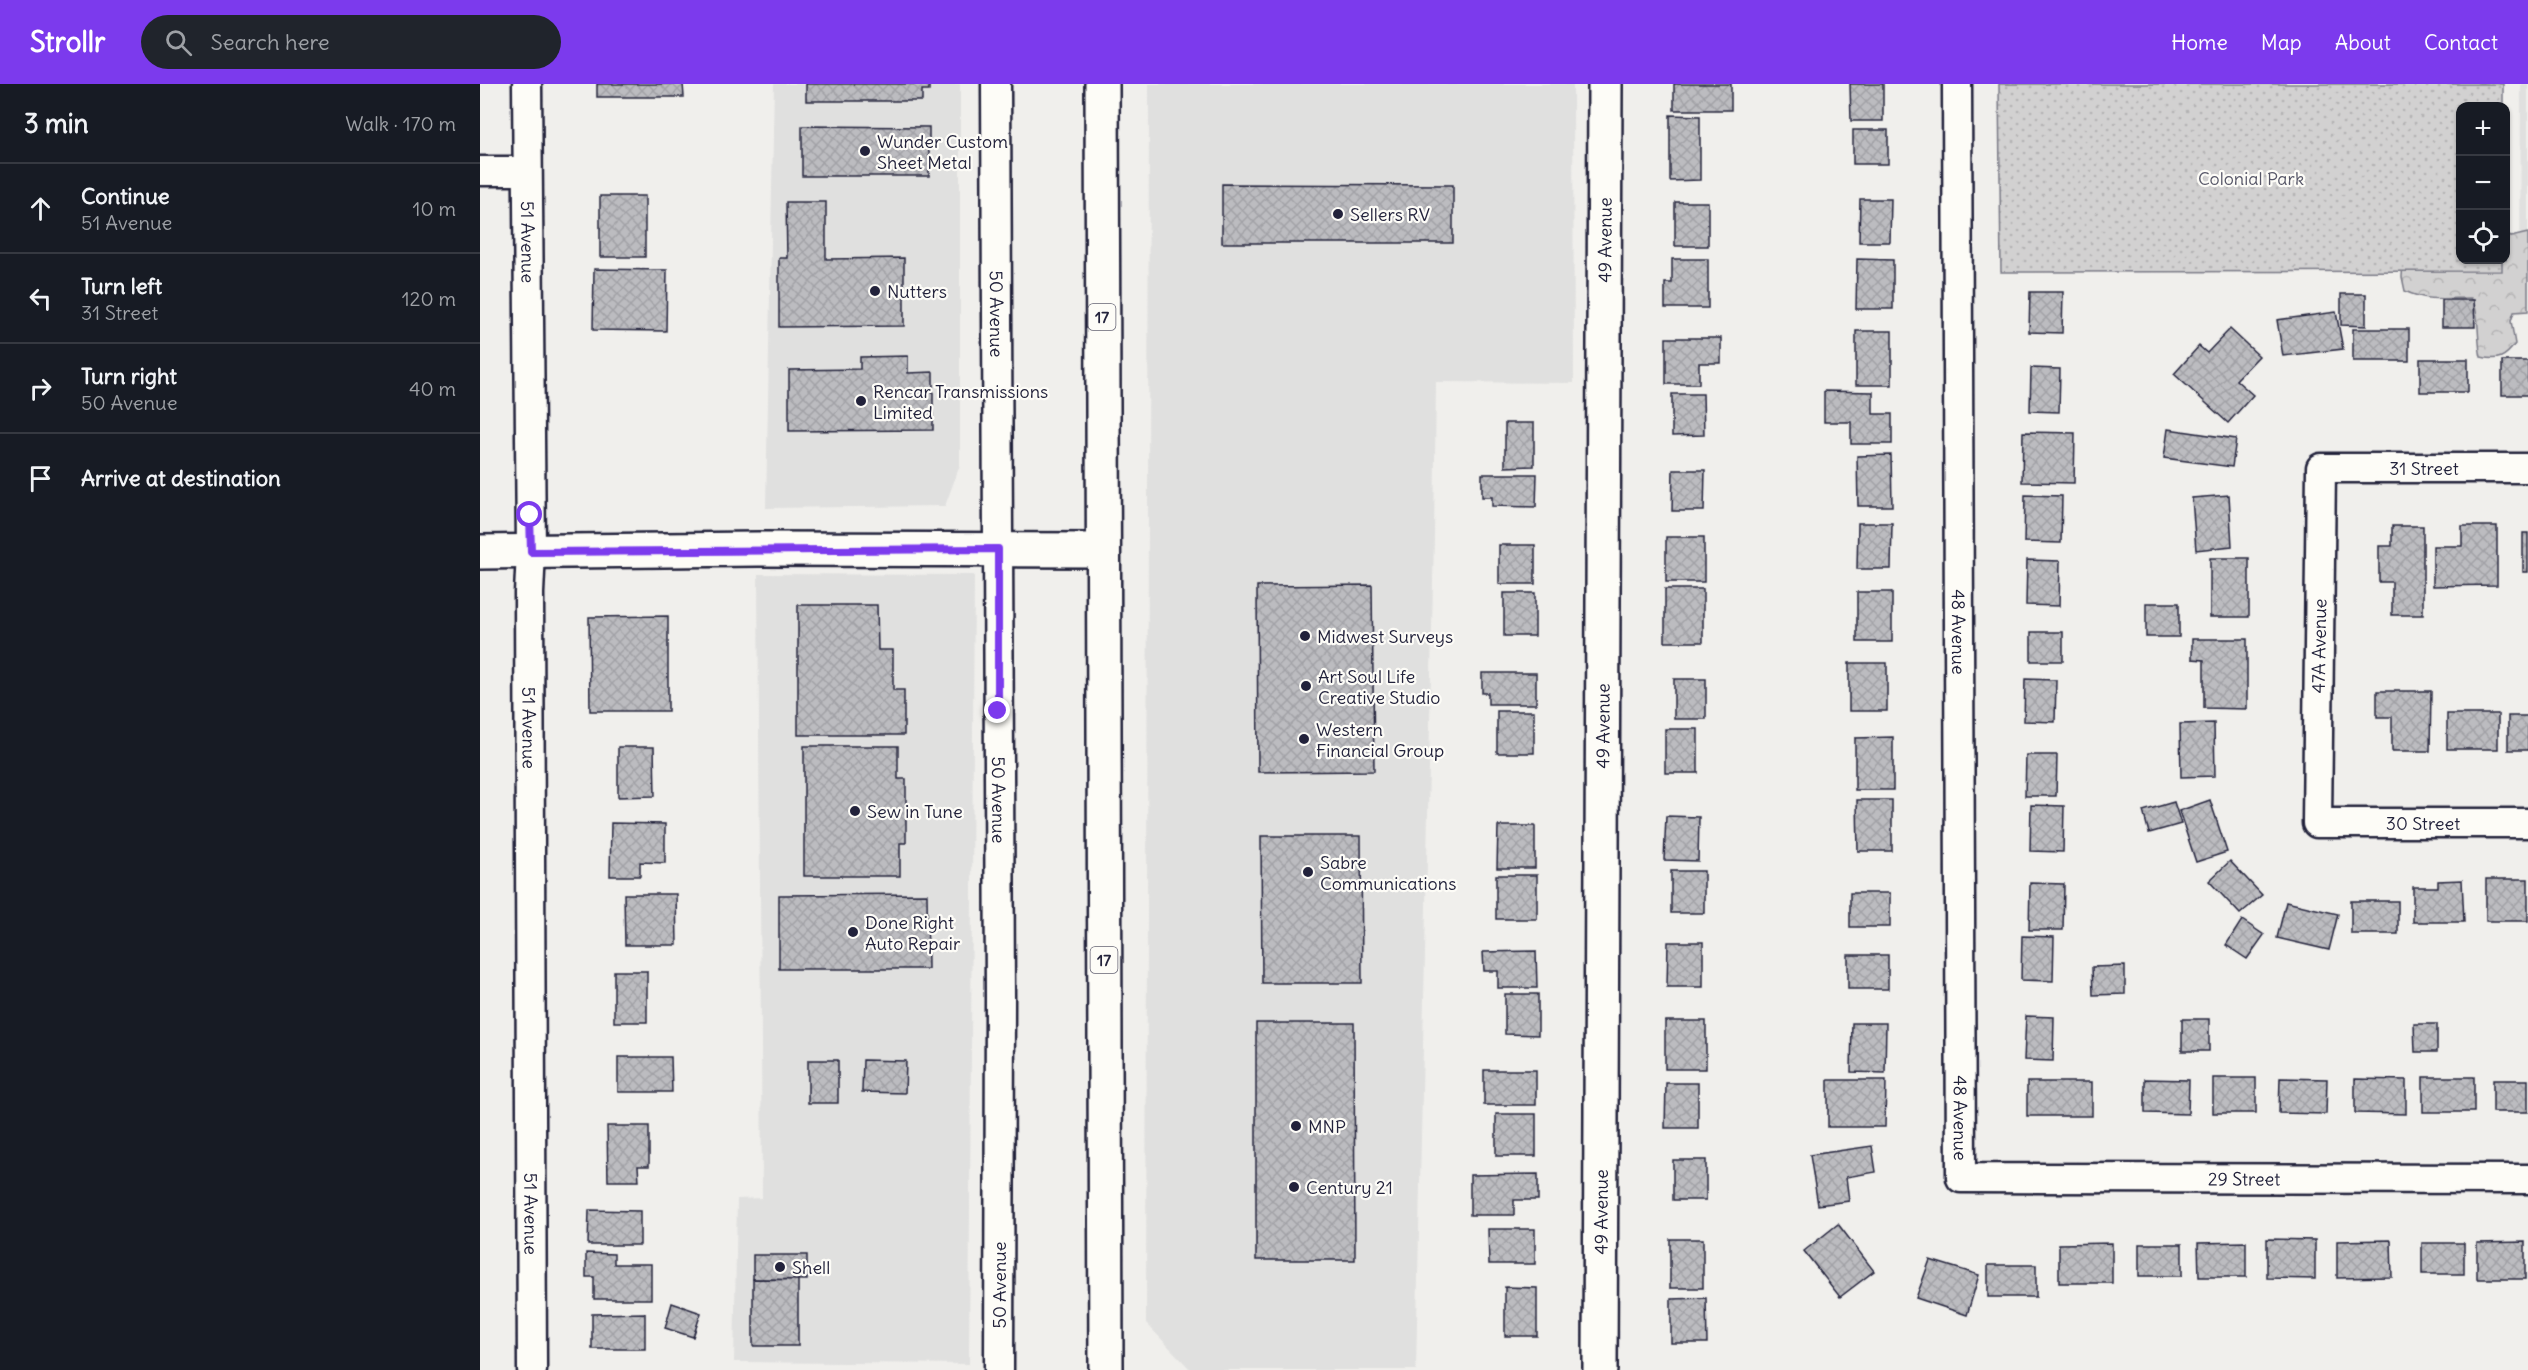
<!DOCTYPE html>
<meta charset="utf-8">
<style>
body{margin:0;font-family:Delius,sans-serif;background:#20242c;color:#f1f3f6}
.controls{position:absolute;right:18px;top:18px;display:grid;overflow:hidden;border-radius:12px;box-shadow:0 2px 4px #0004}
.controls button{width:54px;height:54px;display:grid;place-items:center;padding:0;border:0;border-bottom:2px solid #363941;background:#171b24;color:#f1f3f6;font:30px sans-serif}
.stop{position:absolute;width:18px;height:18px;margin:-14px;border:4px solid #7c3aed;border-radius:50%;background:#fff}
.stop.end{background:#7c3aed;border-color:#fff;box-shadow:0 2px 6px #0008}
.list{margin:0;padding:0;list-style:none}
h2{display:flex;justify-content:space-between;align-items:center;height:78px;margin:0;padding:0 24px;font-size:26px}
h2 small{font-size:20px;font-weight:400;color:#9ea1a6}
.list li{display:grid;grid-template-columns:39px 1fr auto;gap:18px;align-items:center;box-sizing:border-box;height:90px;padding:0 24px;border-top:2px solid #363941}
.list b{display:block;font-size:22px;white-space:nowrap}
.list p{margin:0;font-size:20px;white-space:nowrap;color:#9ea1a6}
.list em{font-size:20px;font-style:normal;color:#9ea1a6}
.icon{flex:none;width:33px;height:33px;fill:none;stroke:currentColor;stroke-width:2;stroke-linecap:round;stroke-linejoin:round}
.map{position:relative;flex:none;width:2048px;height:1286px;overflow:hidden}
header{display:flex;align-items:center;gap:36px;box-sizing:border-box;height:84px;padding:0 30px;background:#7c3aed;color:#fff}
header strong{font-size:28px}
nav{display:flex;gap:33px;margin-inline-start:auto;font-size:21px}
.search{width:420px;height:54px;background:#20242c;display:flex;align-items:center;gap:15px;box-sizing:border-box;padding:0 21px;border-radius:33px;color:#9ea1a6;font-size:22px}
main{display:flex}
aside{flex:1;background:#171b24}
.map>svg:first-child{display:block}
.built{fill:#e0e0df}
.forest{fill:url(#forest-crowns);stroke:#7a7a86;stroke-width:1.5}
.park{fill:url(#park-dots);stroke:#7a7a86;stroke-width:1.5}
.building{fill:url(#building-cross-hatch);stroke:#22223b;stroke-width:1.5}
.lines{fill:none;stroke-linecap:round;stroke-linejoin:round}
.street-casing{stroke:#22223b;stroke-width:33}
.secondary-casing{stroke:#22223b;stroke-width:38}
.primary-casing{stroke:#22223b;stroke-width:38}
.street{stroke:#fdfcf7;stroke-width:28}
.secondary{stroke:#fdfcf7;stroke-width:33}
.primary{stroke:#fdfcf7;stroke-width:33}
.route{stroke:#7c3aed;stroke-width:8}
.poi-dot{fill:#22223b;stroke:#fdfcf7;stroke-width:2}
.labels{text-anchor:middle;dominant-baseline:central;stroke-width:4.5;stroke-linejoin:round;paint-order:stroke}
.shield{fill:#fdfcf7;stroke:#646373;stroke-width:1.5}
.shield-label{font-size:16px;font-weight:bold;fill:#22223b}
.poi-label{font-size:18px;fill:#22223b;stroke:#fdfcf7;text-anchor:start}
.park-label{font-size:18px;fill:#575768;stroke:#fdfcf7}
.street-label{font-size:18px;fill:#22223b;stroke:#fdfcf7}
</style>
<header>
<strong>Strollr</strong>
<div class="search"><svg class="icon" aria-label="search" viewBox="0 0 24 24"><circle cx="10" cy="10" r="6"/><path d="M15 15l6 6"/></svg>Search here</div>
<nav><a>Home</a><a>Map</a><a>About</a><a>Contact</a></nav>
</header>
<main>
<aside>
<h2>3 min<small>Walk · 170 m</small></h2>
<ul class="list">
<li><svg class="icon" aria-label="ahead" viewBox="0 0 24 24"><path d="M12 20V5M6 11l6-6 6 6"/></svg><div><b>Continue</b><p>51 Avenue</p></div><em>10 m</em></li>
<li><svg class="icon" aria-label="left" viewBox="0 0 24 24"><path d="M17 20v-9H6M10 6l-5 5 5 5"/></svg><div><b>Turn left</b><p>31 Street</p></div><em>120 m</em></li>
<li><svg class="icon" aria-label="right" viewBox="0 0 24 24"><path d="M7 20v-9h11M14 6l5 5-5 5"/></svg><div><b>Turn right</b><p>50 Avenue</p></div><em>40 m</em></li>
<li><svg class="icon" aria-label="arrive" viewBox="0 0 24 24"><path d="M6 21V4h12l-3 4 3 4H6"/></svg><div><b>Arrive at destination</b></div></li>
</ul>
</aside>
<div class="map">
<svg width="2048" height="1286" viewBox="0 0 2048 1286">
<defs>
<pattern id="forest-crowns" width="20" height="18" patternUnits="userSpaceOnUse" patternTransform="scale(1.5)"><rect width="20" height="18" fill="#d2d1d1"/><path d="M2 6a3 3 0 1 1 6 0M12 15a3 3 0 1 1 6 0" fill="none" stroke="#b4b3b4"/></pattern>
<pattern id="park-dots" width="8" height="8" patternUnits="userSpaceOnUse" patternTransform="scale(1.5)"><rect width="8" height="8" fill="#d2d1d1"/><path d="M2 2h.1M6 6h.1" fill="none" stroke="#b4b3b4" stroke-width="1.8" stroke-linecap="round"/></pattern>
<pattern id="building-cross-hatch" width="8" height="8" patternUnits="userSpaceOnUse" patternTransform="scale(1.5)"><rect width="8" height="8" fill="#bcbcc0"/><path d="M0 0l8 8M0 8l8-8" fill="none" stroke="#a1a1a6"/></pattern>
</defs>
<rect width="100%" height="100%" fill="#f0efec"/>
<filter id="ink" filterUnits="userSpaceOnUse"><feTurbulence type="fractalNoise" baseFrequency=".0167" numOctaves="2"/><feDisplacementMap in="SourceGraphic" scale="12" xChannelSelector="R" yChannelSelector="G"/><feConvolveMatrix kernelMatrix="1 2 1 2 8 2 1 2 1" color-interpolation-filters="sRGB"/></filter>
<g filter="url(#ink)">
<!-- built -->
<g class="built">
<polygon points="294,0 480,0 480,381 465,422 286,424"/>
<polygon points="669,0 1093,0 1094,299 956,298 954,452 936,1286 711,1286 666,1239"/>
<polygon points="2041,0 2048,0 2048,189 2040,188"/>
<polygon points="278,490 494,491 489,1280 254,1278 257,1115 282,1114"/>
</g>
<!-- forest -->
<path class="forest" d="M2048,149V227L2034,228L2031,237L2035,260C2025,274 2018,277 2001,273C1997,258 2000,225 1991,214C1968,214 1947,218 1925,207L1922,193L1923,179L2026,176V150L2031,153Z"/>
<!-- park -->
<polygon class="park" points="1519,0 2023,0 2023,22 1980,22 1980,176 2022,176 2022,187 1521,188"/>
<!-- building -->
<g class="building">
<polygon points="117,0 203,0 204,13 117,13"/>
<polygon points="326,0 449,0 449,6 442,6 442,17 326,17"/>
<rect x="1194" y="0" width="57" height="26"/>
<polygon points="1370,0 1403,0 1403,37 1371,37"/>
<polygon points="1190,31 1220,32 1220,96 1190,97"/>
<polygon points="322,42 449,43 449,92 322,92"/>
<rect x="1373" y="46" width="35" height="34"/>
<polygon points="742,100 973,101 973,159 742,159"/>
<rect x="120" y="112" width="45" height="61"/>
<polygon points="1380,115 1411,115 1410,158 1379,158"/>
<polygon points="306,118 346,118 346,175 424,174 424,242 299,243 299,174 307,174"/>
<rect x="1195" y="118" width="33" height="44"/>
<polygon points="1192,175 1228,175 1228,224 1185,224 1185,199 1192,199"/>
<polygon points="1377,175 1413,176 1413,225 1376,225"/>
<polygon points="114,185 187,186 186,247 113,246"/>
<polygon points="1550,208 1583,208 1582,249 1549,248"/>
<polygon points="1861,210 1886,210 1886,242 1861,241"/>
<polygon points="1962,216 1994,216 1995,243 1962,243"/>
<polygon points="1856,228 1863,265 1803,272 1797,236"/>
<polygon points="1750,245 1779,272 1756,296 1773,311 1748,339 1694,290 1719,262 1727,269"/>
<rect x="1873" y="245" width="56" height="32"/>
<rect x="1376" y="247" width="36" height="54"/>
<polygon points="1186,254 1241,254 1241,279 1219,279 1219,300 1186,300"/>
<polygon points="428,272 428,289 453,288 453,346 309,347 309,286 380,285 380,273"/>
<rect x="1940" y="275" width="48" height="33"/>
<rect x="2022" y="277" width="26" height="34"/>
<polygon points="1551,284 1580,285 1579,328 1550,327"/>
<polygon points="1344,307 1393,308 1393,330 1412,330 1412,360 1371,360 1371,338 1344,338"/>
<polygon points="1192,310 1223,310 1224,351 1192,352"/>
<polygon points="1025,339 1054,339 1054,382 1025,383"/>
<polygon points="1688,345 1756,355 1752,383 1684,374"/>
<polygon points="1543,348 1595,349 1594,399 1542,398"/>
<polygon points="1411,371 1412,422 1378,422 1377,372"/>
<polygon points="1193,386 1225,386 1224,427 1192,427"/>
<polygon points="1002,390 1057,390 1056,423 1012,422 1012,413 1002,413"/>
<polygon points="1545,411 1582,412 1581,459 1544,458"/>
<polygon points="1749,411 1752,462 1716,466 1712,414"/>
<polygon points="1378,439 1412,439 1411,485 1377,485"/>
<polygon points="1912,442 1943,442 1943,531 1912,531 1912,498 1899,498 1899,462 1912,462"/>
<polygon points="1982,442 2017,442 2017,501 1953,502 1953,462 1982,462"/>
<rect x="2043" y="449" width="5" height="39"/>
<rect x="1186" y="453" width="38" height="45"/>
<rect x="1019" y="461" width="36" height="39"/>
<rect x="1730" y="474" width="39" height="59"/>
<polygon points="1547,476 1580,477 1579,522 1546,521"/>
<polygon points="892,501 894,687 778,688 777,502"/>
<rect x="1185" y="505" width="38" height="53"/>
<rect x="1377" y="508" width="35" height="50"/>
<rect x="1024" y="509" width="31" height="43"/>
<rect x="1666" y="519" width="33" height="34"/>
<polygon points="318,521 397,521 398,566 413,566 413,606 424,606 424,651 318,651"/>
<polygon points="188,532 188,627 110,627 109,533"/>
<rect x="1551" y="548" width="32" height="29"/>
<polygon points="1712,555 1767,555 1767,625 1724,624 1724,576 1712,575"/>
<rect x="1369" y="579" width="38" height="48"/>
<polygon points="1002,589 1056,589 1056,620 1008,620 1008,609 1002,609"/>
<rect x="1194" y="595" width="32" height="40"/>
<polygon points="1545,595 1576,596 1575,638 1544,637"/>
<polygon points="1897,607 1951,607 1950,667 1912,667 1912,633 1897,633"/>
<rect x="1017" y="627" width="37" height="42"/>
<rect x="1967" y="630" width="51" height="35"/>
<rect x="2028" y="632" width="20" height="34"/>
<polygon points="1734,639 1735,692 1701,693 1700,640"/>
<rect x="1185" y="645" width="33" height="44"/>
<polygon points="1413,653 1413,706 1375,706 1375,654"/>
<polygon points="324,662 418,662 418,695 426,695 426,759 420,759 420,792 324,792"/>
<polygon points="138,663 174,663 175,712 138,713"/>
<polygon points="1546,671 1577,671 1576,712 1545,712"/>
<polygon points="1377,716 1412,716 1412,767 1378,767"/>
<polygon points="1730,716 1747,768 1716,778 1699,727"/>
<polygon points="1694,718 1701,740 1669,749 1663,727"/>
<polygon points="1551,721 1584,722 1583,768 1550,767"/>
<polygon points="1186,732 1219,733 1218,777 1184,776"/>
<polygon points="131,739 185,740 185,779 160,778 160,792 130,792"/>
<polygon points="1018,742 1055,742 1055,784 1017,784"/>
<polygon points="781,752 881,752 882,899 782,899"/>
<polygon points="1750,777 1782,811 1760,830 1729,797"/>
<rect x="1191" y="787" width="33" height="42"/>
<rect x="1016" y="791" width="41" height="44"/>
<rect x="2006" y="795" width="42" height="42"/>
<polygon points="1982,796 1984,838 1933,838 1933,803 1958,803 1958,797"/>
<polygon points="1550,799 1584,800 1583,846 1549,846"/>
<rect x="1370" y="809" width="40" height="34"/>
<polygon points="144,810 196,810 197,861 145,861"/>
<polygon points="447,810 448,885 299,885 299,811"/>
<rect x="1871" y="817" width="47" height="33"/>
<polygon points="1806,818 1858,830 1849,866 1797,854"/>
<polygon points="1762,836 1784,851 1767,875 1746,861"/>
<polygon points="1542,852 1574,853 1573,897 1541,896"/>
<polygon points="1188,858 1223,858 1223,903 1187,903"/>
<polygon points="1056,867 1057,904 1018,904 1018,887 1004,887 1003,868"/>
<rect x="1368" y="871" width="40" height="34"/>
<polygon points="1645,882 1645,910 1613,911 1612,883"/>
<rect x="134" y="887" width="33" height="51"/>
<polygon points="1025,910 1058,910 1058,951 1025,950"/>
<polygon points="1546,932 1574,933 1573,977 1544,976"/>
<rect x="1702" y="935" width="27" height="32"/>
<rect x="1185" y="937" width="41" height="48"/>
<polygon points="776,939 874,939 875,1176 776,1176"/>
<polygon points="1372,939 1406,939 1405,989 1371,988"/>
<polygon points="1934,940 1957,940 1957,968 1935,968"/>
<polygon points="138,973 191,973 192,1008 138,1008"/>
<rect x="328" y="976" width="30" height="43"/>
<polygon points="383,976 426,977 425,1009 382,1008"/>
<rect x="1004" y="986" width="52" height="35"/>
<rect x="1943" y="993" width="51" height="35"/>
<rect x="1733" y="994" width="43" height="35"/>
<polygon points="1800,994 1847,995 1846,1030 1799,1029"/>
<polygon points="1665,995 1709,996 1708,1030 1665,1029"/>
<polygon points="1875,995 1926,996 1926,1030 1875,1029"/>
<polygon points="1348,996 1406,996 1405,1043 1348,1043"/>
<rect x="2013" y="996" width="35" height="32"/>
<rect x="1547" y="998" width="65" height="34"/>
<polygon points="1186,999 1218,999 1218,1044 1185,1044"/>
<rect x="1016" y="1030" width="40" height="42"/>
<polygon points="127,1042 169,1042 169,1082 158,1082 159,1097 128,1097"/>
<polygon points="1392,1062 1396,1088 1366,1093 1369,1117 1338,1121 1330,1071"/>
<rect x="1193" y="1076" width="33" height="40"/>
<polygon points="1058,1090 1058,1116 1034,1116 1034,1131 990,1131 990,1091"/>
<polygon points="109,1126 160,1127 160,1161 108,1161"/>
<polygon points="1358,1140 1394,1187 1360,1213 1324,1167"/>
<polygon points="1008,1145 1055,1145 1055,1180 1009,1180"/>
<rect x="1190" y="1155" width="33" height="49"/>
<polygon points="1787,1155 1835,1156 1835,1195 1787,1194"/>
<polygon points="1911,1156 1912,1193 1857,1194 1857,1157"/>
<polygon points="1766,1158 1766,1193 1719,1193 1718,1159"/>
<polygon points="2045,1158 2045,1195 1997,1195 1997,1159"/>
<polygon points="1632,1159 1632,1199 1579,1199 1579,1160"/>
<rect x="1942" y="1159" width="42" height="31"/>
<rect x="1659" y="1160" width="43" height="32"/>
<polygon points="106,1169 134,1170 134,1180 171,1180 171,1215 114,1215 114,1193 106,1193"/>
<polygon points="273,1171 327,1171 327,1196 273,1195"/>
<polygon points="1450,1176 1499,1191 1487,1231 1436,1214"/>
<rect x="1508" y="1181" width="48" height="32"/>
<polygon points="273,1195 318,1196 318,1262 273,1262"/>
<polygon points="1025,1203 1057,1204 1057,1252 1025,1252"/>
<polygon points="1226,1214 1227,1259 1191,1259 1191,1215"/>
<polygon points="192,1219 221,1229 213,1253 185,1244"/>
<polygon points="165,1229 165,1265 112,1265 112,1230"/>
</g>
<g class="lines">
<!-- street casing -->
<g class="street-casing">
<g id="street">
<path id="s1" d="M47,0L51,468L49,509L52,1286"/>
<path id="s2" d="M516,0L520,913L519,1286"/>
<path id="s3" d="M1477,0L1481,1094L2048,1095"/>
<polyline points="0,87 46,87"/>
<path id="s4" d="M2048,384H1841L1837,739H2048"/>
</g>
</g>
<!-- secondary casing -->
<g class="secondary-casing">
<g id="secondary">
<polyline points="0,468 278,465 622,466"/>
<path id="s5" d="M1120,1286L1125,0"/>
</g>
</g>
<!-- primary casing -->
<g class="primary-casing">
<polyline id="primary" points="622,0 626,1286"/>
</g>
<!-- street -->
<use href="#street" class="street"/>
<!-- secondary -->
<use href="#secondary" class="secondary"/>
<!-- primary -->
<use href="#primary" class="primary"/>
</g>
</g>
<g class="lines" filter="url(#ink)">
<!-- route -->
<polyline class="route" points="50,431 51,468 518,465 518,627"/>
</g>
<!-- markers -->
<g class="poi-dot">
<circle cx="385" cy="67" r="6"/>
<circle cx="858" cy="130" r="6"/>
<circle cx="395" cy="207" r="6"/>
<circle cx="381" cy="317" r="6"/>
<circle cx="825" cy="552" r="6"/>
<circle cx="826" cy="602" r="6"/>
<circle cx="824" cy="655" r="6"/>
<circle cx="375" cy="727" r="6"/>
<circle cx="828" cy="788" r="6"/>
<circle cx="373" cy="848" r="6"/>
<circle cx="816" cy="1042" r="6"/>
<circle cx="814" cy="1103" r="6"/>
<circle cx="300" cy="1183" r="6"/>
</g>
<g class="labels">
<!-- shield labels -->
<g class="shield">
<rect x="608.5" y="220" width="27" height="26" rx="4.5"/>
<rect x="610.5" y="863" width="27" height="26" rx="4.5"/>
</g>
<g class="shield-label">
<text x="622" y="233">17</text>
<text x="624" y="876">17</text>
</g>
<!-- poi labels -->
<g class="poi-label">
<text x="397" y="57">Wunder Custom<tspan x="397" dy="21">Sheet Metal</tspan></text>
<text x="870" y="130">Sellers RV</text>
<text x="407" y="207">Nutters</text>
<text x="393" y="307">Rencar Transmissions<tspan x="393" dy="21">Limited</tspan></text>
<text x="837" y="552">Midwest Surveys</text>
<text x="838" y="592">Art Soul Life<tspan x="838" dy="21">Creative Studio</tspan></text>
<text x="836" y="645">Western<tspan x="836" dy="21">Financial Group</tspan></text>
<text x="387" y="727">Sew in Tune</text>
<text x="840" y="778">Sabre<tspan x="840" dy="21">Communications</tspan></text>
<text x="385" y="838">Done Right<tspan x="385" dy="21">Auto Repair</tspan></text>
<text x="828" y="1042">MNP</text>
<text x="826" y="1103">Century 21</text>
<text x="312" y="1183">Shell</text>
</g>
<!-- park labels -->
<g class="park-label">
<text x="1771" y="94">Colonial Park</text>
</g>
<!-- street labels -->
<g class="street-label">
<text stroke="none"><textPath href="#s1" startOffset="158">51 Avenue</textPath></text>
<text stroke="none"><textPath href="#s5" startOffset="1130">49 Avenue</textPath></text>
<text stroke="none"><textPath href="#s2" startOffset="230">50 Avenue</textPath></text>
<text x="1944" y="384">31 Street</text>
<text stroke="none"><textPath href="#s3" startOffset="548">48 Avenue</textPath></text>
<text transform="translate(1839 562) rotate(-89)">47A Avenue</text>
<text stroke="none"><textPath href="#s1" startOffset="644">51 Avenue</textPath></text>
<text stroke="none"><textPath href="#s5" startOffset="644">49 Avenue</textPath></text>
<text stroke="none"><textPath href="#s2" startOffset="716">50 Avenue</textPath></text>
<text stroke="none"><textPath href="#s4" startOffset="668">30 Street</textPath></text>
<text stroke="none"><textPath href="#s3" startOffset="1034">48 Avenue</textPath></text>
<text stroke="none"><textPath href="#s3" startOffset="1377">29 Street</textPath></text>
<text stroke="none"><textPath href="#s1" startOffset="1130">51 Avenue</textPath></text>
<text stroke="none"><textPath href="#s5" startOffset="158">49 Avenue</textPath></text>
<text transform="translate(519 1201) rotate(-90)">50 Avenue</text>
</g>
</g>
</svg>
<div class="controls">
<button>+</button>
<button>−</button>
<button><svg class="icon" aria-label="locate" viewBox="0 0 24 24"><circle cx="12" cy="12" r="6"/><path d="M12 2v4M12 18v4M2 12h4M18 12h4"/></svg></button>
</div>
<div class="stop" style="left:50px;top:431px"></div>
<div class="stop end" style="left:518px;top:627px"></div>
</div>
</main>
